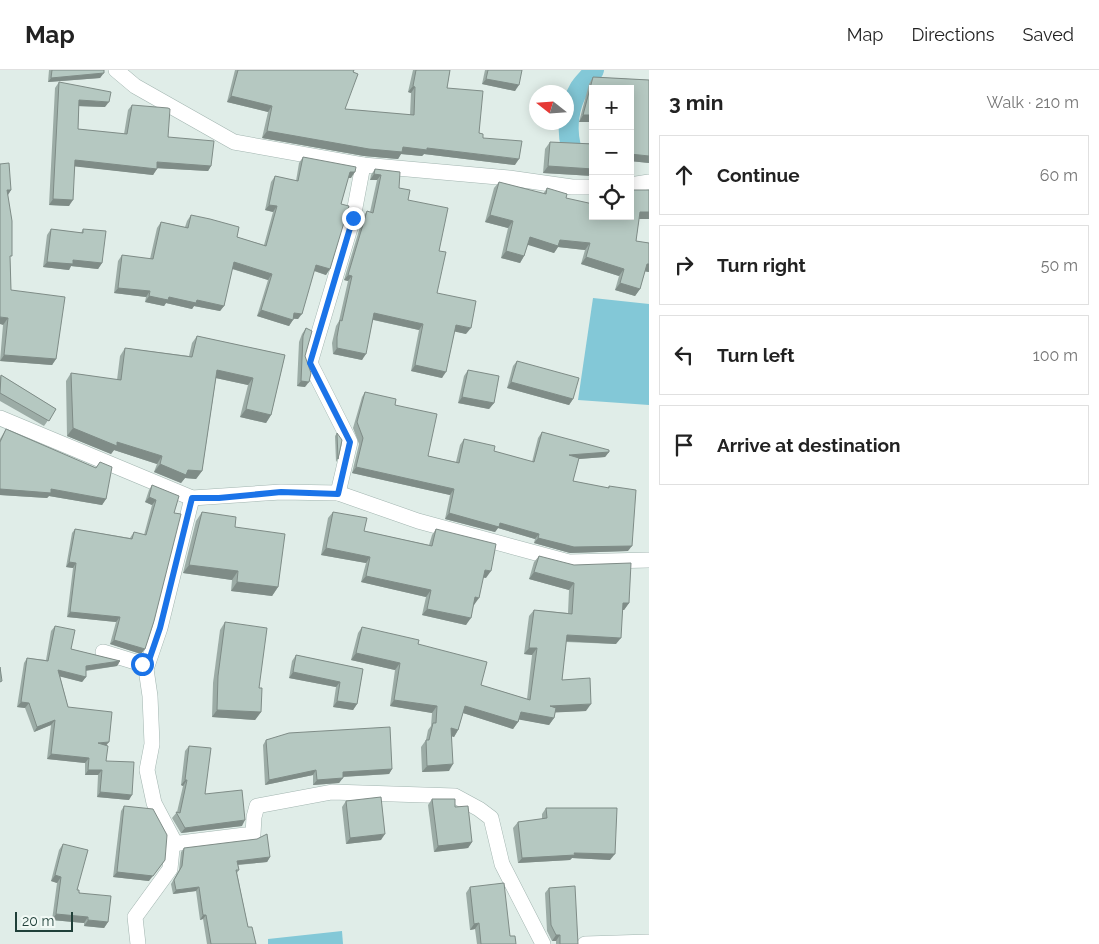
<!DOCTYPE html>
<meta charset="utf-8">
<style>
body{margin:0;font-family:Raleway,sans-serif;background:#f6f6f6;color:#222}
.controls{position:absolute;right:15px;top:15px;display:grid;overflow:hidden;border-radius:0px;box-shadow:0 2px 12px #0003}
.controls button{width:45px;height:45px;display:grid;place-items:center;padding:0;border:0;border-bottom:1px solid #e0e0e0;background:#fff;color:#222;font:25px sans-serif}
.compass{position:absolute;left:529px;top:15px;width:45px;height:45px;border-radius:50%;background:#fff;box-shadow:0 2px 12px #0003;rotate:287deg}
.scale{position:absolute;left:15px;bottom:12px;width:58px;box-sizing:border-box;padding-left:5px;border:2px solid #1f3f38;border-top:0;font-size:14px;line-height:18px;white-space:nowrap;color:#1f3f38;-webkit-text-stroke:4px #f1f9f5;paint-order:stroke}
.stop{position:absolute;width:15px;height:15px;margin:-11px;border:4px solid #1a73e8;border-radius:50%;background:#fff}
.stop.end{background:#1a73e8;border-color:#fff;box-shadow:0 1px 5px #0008}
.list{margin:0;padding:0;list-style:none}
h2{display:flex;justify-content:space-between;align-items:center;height:65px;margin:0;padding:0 20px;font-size:21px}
h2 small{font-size:16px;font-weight:400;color:#767676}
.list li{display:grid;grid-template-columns:32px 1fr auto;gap:15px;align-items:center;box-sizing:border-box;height:80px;margin:0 10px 10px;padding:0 10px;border:1px solid #e0e0e0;border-radius:0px}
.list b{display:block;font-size:19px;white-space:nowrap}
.list em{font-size:16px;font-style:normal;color:#767676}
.icon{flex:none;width:28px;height:28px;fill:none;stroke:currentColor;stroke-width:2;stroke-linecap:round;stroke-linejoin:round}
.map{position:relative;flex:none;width:649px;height:874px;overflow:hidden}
header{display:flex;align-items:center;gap:30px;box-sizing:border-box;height:70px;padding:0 25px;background:#fff;border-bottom:1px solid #e0e0e0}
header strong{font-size:24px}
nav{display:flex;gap:28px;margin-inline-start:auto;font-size:18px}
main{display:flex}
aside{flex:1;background:#fff}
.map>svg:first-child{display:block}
.water{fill:#83c8d7}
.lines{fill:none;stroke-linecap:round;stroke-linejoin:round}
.canal{stroke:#83c8d7;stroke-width:20}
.minor-casing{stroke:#a2b5b0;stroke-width:16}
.minor{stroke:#fff;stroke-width:15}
.wall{fill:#9caca6}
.shaded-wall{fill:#7f8c87}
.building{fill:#b5c8c1;stroke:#7f8c87}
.route{stroke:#1a73e8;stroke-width:6}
</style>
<header>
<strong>Map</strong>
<nav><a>Map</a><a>Directions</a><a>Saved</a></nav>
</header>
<main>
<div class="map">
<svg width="649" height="874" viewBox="0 0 649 874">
<rect width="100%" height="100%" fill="#e0ede8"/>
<!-- water -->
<g class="water">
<polygon points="593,228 649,234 649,335 578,330"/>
<polygon points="342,861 343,874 268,874 268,869"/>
</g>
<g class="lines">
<!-- canal -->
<path class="canal" d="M571,77C566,58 569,36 579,19C583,12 590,7 594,0"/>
<!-- minor casing -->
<g class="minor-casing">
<g id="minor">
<polyline points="116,0 135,16 234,72 363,95 353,148 310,293 350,372 338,423"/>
<polyline points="363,95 509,108 572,117 593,117"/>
<polyline points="630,115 649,112"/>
<polyline points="0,348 192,428 281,422 338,423 418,451 569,492 649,490"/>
<polyline points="103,582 142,594 146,599 150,626 152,674 147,700 154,733 173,769 170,799 135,847 138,874"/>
<polyline points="146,599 160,558 192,428"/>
<polyline points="172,774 253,764 254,747 257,736 332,722 455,726 479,739 491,748 502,794 543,874"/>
<polyline points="585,874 649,872"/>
</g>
</g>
<!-- minor -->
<use href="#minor" class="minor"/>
</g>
<!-- wall -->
<g class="wall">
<polygon points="49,0 104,0 100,8 48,12"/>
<polygon points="235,0 354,0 345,39 410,45 411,23 408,22 413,0 450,0 447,18 483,68 515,95 424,84 422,86 401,84 398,89 364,86 262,68 268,42 227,32"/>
<polygon points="485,0 522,0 515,21 482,14"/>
<polygon points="593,7 649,10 649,93 630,91 630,19 593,19 593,52 579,52 589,14"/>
<polygon points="59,12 105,37 79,36 78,59 124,64 128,40 132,35 168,67 211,96 208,101 157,98 153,105 75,96 69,136 49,135 55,18"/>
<polygon points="550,72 593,74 593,106 543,103 545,79"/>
<polygon points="303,87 351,108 348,108 341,134 326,205 314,201 298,249 293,249 289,256 257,246 268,210 232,199 224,236 220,241 194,236 192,239 166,233 164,236 145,232 146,227 114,223 118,191 122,185 150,189 157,158 161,152 185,157 187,151 191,145 237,167 264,175 273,142 265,140 271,112 275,106 296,111 299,93"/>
<polygon points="0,94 11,120 8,125 11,220 56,289 52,295 0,291 3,255"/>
<polygon points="375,99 399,118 408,130 439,181 437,223 466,264 455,261 442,308 411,301 419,260 373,250 362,290 333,284 332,273 336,256 339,251 348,211 344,210 363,147 367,141 370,142 377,110 370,110 371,105"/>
<polygon points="499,112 543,124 547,118 566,128 593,146 649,120 649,149 639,149 636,171 649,173 649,202 645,201 640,219 635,226 615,220 619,206 581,194 585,180 558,177 554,183 528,174 524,186 520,193 501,188 508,158 485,152 494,118"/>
<polygon points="51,159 81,163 83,159 102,193 98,199 71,196 69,200 43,197 47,165"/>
<polygon points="306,258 305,286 305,317 297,316 299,272 302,264"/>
<polygon points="197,266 285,285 271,345 266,353 240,347 248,315 216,308 202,401 196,409 185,408 181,413 154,402 157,394 114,380 111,384 67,366 66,311 71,303 117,310 120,286 125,278 189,286 192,273"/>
<polygon points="517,291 573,329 569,335 507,318 513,296"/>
<polygon points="468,300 494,333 489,339 458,333 464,306"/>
<polygon points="1,305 56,339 44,356 0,331 0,307"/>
<polygon points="365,322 395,335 428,386 456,392 460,375 464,369 494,381 532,392 538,368 542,362 609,382 605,387 578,389 573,411 608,418 609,416 628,481 570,483 534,473 535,469 498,458 495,462 445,449 450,425 352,403 359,374 353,358 362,327"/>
<polygon points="6,359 96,398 100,392 106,429 102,435 49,426 47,428 0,425 0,369"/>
<polygon points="337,363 338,389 336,392 335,366"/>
<polygon points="152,415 174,443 141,584 110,574 116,552 67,547 73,498 66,497 72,463 75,459 130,468 134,462 144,465 152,435 145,432 149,420"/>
<polygon points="202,442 235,457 278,517 272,526 231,521 232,510 183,503 196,451"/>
<polygon points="333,442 364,461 429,475 432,465 436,459 486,508 483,507 474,535 474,534 466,555 422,545 426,527 361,512 366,493 321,485 328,448"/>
<polygon points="539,486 629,533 624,540 622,540 616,574 566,572 562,610 586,641 555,642 554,648 549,655 519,649 518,652 513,659 463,643 458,660 454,667 452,666 449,701 422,702 421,677 426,670 428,660 431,656 432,643 390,636 395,600 351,590 358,563 362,557 418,574 481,615 527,629 532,585 524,584 529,546 534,540 568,543 569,520 529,509 534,492"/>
<polygon points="225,552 259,618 261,642 255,650 212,647 213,613 220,560"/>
<polygon points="55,556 71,579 120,591 117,596 86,601 86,607 82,612 60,606 68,637 106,676 106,691 129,730 97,727 98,705 85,705 85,693 47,689 51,655 34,662 25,638 17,637 24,593 27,588 46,590 51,561"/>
<polygon points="296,585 363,599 357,634 353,640 333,637 336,617 289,608 292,591"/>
<polygon points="266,670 392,699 389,704 343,707 339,713 313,715 313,705 265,715 263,675"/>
<polygon points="189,676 205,724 242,756 181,763 172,748 177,742 183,716 181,715 185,681"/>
<polygon points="432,729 455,737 472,772 468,778 434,782 428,735"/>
<polygon points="346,731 381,770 346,774 342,737"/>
<polygon points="124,736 149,811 113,807 121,741"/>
<polygon points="546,738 610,790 572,788 570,790 518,793 513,758 518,752 542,749 542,744"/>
<polygon points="63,774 77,820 108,852 104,858 84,856 84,853 52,850 57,813 51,811 59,780"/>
<polygon points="184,778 270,787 267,792 238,795 239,800 237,803 248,857 256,874 207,874 203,849 200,850 196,821 173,824 171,814 179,800 181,782"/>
<polygon points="470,817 510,866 516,874 477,874 475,859 470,860 466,823"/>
<polygon points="549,818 578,874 556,874 556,871 552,871 547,861 545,823"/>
</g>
<!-- shaded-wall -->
<g class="shaded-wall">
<polygon points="104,3 100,8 48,12 51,8"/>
<polygon points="486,9 519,15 515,21 482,14"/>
<polygon points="413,16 415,17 411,23 408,22"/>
<polygon points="231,26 272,36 268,42 227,32"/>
<polygon points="79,30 109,32 105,37 76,36"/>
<polygon points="583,45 593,45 593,52 579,52"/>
<polygon points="267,61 403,77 427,78 519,89 515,95 424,84 422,86 401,84 398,89 364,86 262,68"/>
<polygon points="630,84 649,86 649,93 630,91"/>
<polygon points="75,90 157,99 153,105 71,96"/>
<polygon points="157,92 211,96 208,101 154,98"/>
<polygon points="548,96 593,99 593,106 543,103"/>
<polygon points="350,102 355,102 351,108 346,108"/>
<polygon points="374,104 381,105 377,110 370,110"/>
<polygon points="7,120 11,120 7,126"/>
<polygon points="53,129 73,130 69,136 49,135"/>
<polygon points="269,135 277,136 273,142 265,140"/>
<polygon points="640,142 649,142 649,149 635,149"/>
<polygon points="490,145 513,151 508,158 485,152"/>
<polygon points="530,167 590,173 585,180 558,177 554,183 525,174"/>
<polygon points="506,181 524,186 520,193 501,188"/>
<polygon points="586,187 624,199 619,206 581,194"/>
<polygon points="73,190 102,193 98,199 71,196 69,200 43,197 47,192"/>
<polygon points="234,192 272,204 268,210 230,198"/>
<polygon points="647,194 649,194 649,202 642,201"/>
<polygon points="316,195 330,199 326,205 312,200"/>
<polygon points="348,205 352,206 348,211 344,210"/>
<polygon points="620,213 640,219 635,226 615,220"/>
<polygon points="118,218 150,221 146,227 114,223"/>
<polygon points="149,226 169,227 197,230 224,236 220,241 194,236 192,239 166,233 164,236 145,232"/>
<polygon points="261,240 293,250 289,256 257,246"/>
<polygon points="294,243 302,244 298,249 290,248"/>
<polygon points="374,243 423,254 419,260 370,249"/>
<polygon points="0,247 8,248 3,255 0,254"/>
<polygon points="456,255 471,258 466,264 452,261"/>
<polygon points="337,278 366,284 362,290 333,284"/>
<polygon points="4,285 56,289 52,295 0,291"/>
<polygon points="415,295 446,302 442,308 411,301"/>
<polygon points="217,300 253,308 248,315 211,307"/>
<polygon points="301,311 309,312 305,317 297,316"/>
<polygon points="511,312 573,329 569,335 507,318"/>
<polygon points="462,327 494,333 489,339 458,333"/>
<polygon points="246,339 271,345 266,353 240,347"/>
<polygon points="73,358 117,372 162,386 157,394 114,380 111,384 67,366"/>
<polygon points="609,382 605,387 566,390 569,385"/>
<polygon points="160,394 202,401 196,409 185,408 181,413 154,402"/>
<polygon points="356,397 454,419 450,425 352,403"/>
<polygon points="0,419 51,419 106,429 102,435 49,426 47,428 0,425"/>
<polygon points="149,427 156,430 152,435 145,432"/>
<polygon points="449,443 500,453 539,464 535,469 498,458 495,462 445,449"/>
<polygon points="538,468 632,476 628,481 570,483 534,473"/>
<polygon points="326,478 370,487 366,493 321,485"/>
<polygon points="69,492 76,493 73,498 66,497"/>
<polygon points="189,495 238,501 232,510 183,503"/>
<polygon points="485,500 491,501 486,508 480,507"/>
<polygon points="534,502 574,513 569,520 529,509"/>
<polygon points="366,506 431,520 426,527 361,512"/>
<polygon points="237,512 278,517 272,526 231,521"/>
<polygon points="475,527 479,528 474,535 471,534"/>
<polygon points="623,533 629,533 624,540 618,540"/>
<polygon points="427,539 471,548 466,555 422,545"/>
<polygon points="70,542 120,547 116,552 67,547"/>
<polygon points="567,565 621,568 616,574 562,571"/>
<polygon points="114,570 145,579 141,584 110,574"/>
<polygon points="529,578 537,578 532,585 524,584"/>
<polygon points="356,583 400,593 395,600 351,590"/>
<polygon points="120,591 117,596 82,601 86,596"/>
<polygon points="58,600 86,607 82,612 54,605"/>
<polygon points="293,602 340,612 336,617 289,608"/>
<polygon points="394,630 437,636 432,643 390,636"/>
<polygon points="337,631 357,634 353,640 333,637"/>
<polygon points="21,632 29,633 25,638 17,637"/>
<polygon points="591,634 586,641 545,643 550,636"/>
<polygon points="465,636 518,652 513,659 460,642"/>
<polygon points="217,640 261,642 255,650 212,647"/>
<polygon points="521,642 554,648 549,655 516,649"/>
<polygon points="55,650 51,655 34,662 37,657"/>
<polygon points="451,658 458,660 454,667 447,665"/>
<polygon points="109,672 105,677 98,673"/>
<polygon points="51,684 89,688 85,693 47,689"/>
<polygon points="453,694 449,701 422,702 427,696"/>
<polygon points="392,699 389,704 339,707 343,702"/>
<polygon points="88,700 102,700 98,705 85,705"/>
<polygon points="316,700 313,705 265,715 269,710"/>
<polygon points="343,708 339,713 313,715 317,710"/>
<polygon points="185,710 187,710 183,716 181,715"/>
<polygon points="100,722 132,725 129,730 97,727"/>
<polygon points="245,750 242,756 181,763 185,758"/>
<polygon points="385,764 381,770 346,774 350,768"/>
<polygon points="472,772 468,778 434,782 438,776"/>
<polygon points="574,783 615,784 610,790 572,788 570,790 518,793 522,788"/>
<polygon points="270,787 267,792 234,795 237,791"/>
<polygon points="165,790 149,811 113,807 117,802"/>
<polygon points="55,805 61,807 57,813 51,811"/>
<polygon points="199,817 196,821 173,824 176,820"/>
<polygon points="56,844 88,847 84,853 52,850"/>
<polygon points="203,845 206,845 203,849 200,850"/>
<polygon points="88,850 108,852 104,858 84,856"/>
<polygon points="479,853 475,859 470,860 474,854"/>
<polygon points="556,865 560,865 556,871 552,871"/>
</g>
<!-- building -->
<g class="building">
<polygon points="52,0 104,0 104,3 51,8"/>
<polygon points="238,0 354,0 353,2 358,4 345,39 414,45 415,17 413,16 416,0 450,0 447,18 483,21 479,63 483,64 483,68 522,71 519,89 427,78 427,80 403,77 402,82 369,79 267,61 272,36 231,26"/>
<polygon points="488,0 522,0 519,15 486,9"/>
<polygon points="593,7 649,10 649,86 630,84 630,19 593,19 593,45 583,45"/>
<polygon points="59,12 111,22 109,32 79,30 78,59 127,64 132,35 168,38 170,39 168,67 214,71 211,96 157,92 157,99 75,90 73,130 53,129"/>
<polygon points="550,72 593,74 593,99 548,96"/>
<polygon points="303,87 356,97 355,102 350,102 341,134 349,136 330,199 316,195 302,244 294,243 293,250 261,240 272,204 234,192 224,236 197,230 196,233 169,227 168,230 149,226 150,221 118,218 122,185 153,189 161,152 188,158 191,145 210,149 239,157 237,167 266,176 277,136 269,135 275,106 298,111"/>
<polygon points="9,93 11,120 7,120 12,151 12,186 10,186 11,220 65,227 56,289 4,285 8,248 0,247 0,94"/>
<polygon points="375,99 400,102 399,118 410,120 408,130 448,138 439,181 446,182 437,223 476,231 471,258 456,255 446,302 415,295 423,254 374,243 366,284 337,278 337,267 340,250 342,251 352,206 348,205 367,141 373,143 381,105 374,104"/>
<polygon points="499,112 546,124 547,118 567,124 566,128 593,134 593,146 630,146 630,120 649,120 649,142 640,142 636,171 649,173 649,194 647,194 640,219 620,213 624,199 586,187 590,173 560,170 558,176 530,167 524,186 506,181 513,151 490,145"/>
<polygon points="51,159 83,163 83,159 106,161 102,193 73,190 73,194 47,192"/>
<polygon points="306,258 312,261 305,286 311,303 309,312 301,311 303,266"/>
<polygon points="197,266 285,285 271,345 246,339 253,308 217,300 202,401 188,400 186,405 160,394 162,386 117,372 117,376 73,358 71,303 121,310 125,278 192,287"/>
<polygon points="517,291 579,308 573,329 511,312"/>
<polygon points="468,300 499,306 494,333 462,327"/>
<polygon points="1,305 56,339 49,351 0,323"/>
<polygon points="365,322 396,329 395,335 437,344 428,386 459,393 464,369 495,376 494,381 534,392 542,362 609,380 609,382 569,385 579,388 573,411 609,418 609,416 636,420 632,476 574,477 538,468 539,464 500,453 499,457 449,443 454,419 356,397 363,368 357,352"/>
<polygon points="6,359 96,398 100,392 112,397 106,429 51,419 51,423 0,419 0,372"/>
<polygon points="337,363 342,370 338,389"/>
<polygon points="152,415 179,426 174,443 181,444 154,551 145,579 114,570 120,547 70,542 76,493 69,492 75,459 132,469 134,462 146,465 156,430 149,427"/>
<polygon points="202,442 236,447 235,457 285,464 278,517 237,512 238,501 189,495"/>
<polygon points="333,442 367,448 364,461 432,476 436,459 496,474 491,501 485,500 479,528 475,527 471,548 427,539 431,520 366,506 370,487 326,478"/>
<polygon points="539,486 574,495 631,493 629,533 623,533 621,568 567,565 562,610 590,608 591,634 550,636 556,638 554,648 521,642 518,652 465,636 458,660 451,658 453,694 427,696 426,670 429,670 433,653 436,653 437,636 394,630 400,593 356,583 362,557 419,570 418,574 487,592 481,615 530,630 537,578 529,578 534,540 572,544 574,513 534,502"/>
<polygon points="225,552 267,558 259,618 262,618 261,642 217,640 218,606"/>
<polygon points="55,556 75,560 71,579 120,591 86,596 86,607 58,600 68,637 112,642 109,672 98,673 108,676 106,691 134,692 132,725 100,722 102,700 88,700 89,688 51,684 55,650 37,657 29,633 21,632 27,588 48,591"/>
<polygon points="296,585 363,599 357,634 337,631 340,612 293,602"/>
<polygon points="0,597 2,611 0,612"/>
<polygon points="390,657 392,699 343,702 343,708 317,710 316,700 269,710 266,670 289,663"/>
<polygon points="189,676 211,678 205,724 242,720 245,750 185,758 176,742 180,743 187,710 185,710"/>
<polygon points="381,727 385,764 350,768 346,731"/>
<polygon points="432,729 455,729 455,737 468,736 472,772 438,776"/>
<polygon points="124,736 153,739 167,765 165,790 153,806 117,802"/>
<polygon points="546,738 617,738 615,784 574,783 575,785 522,788 518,752 547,748"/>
<polygon points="267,764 270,787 237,791 239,800 236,800 248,857 252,857 256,874 211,874 206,845 203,845 199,817 176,820 174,810 182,796 184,778 257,769"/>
<polygon points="63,774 88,780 77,820 79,820 79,823 111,826 108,852 88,850 88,847 56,844 61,807 55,805"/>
<polygon points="504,813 510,866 515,866 516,874 481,874 479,853 474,854 470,817"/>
<polygon points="575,816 578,874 560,874 560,865 556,865 551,855 549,818"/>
</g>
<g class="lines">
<!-- route -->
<polyline class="route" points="142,594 146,599 160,558 192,428 219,428 281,422 338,424 350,372 310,293 353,148"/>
</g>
</svg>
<div class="controls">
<button>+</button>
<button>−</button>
<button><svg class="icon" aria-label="locate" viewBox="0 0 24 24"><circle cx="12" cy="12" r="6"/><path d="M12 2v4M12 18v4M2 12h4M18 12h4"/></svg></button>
</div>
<svg class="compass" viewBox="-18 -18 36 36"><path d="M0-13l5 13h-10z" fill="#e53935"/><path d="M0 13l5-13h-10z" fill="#767676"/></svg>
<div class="scale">20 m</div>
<div class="stop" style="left:142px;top:594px"></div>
<div class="stop end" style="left:353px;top:148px"></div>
</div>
<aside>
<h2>3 min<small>Walk · 210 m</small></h2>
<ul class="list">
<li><svg class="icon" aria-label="ahead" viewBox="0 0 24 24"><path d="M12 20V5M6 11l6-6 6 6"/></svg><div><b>Continue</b></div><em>60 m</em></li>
<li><svg class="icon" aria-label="right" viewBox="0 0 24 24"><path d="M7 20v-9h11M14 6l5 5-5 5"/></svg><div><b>Turn right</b></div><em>50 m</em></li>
<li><svg class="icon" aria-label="left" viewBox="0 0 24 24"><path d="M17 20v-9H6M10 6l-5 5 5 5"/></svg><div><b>Turn left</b></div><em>100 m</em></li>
<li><svg class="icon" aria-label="arrive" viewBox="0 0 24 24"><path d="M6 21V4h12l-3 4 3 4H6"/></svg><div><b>Arrive at destination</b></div></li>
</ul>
</aside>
</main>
